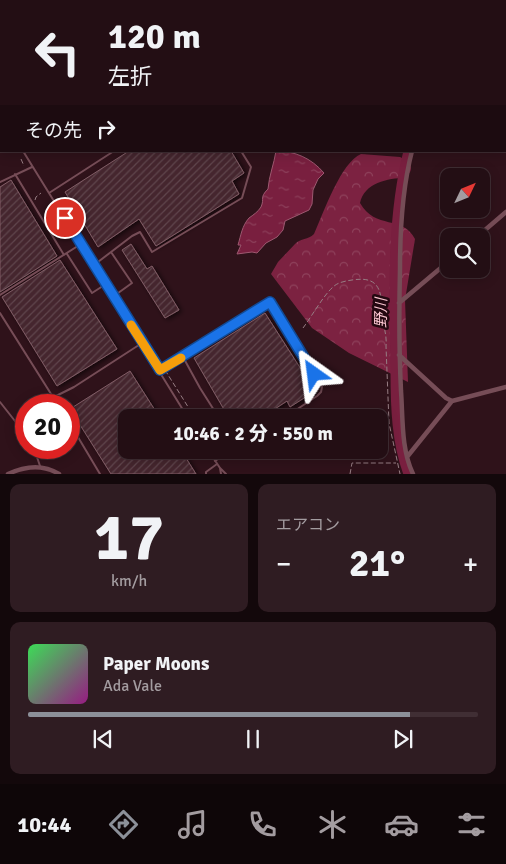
<!DOCTYPE html>
<html lang="ja">
<head>
<meta charset="utf-8">
<style>
	:root { --surface:#230e14; --page:#2f1c22; --text:#f1f3f6; --muted:#a39ca0; --line:#402e34; --accent:#8c9099 }
	body { margin:0; font-family:Signika,"Noto Sans JP",sans-serif; background:var(--page); color:var(--text); height:100vh; display:flex; flex-direction:column; font-size:19px; white-space:nowrap }
	* { box-sizing:border-box; margin:0 }
	p { font-size:16px; color:var(--muted) }
	.icon { flex:none; width:28px; height:28px; fill:none; stroke:currentColor; stroke-width:2; stroke-linecap:round; stroke-linejoin:round }
	.map { position:relative; height:474px; overflow:hidden }
	.side { display:flex; flex-direction:column; gap:10px; padding:10px; background:#13080b; flex:1 }
	.side>* { flex:none }
	.hud { position:absolute; left:0px; top:0px; width:506px; height:152px; box-shadow:0 2px 12px #0003,0 0 0 1px var(--line); background:#230e14; color:var(--text); overflow:hidden }
	.needle { width:32px; rotate:47deg }
	.buttons { position:absolute; left:440px; top:168px; display:grid; gap:10px }
	.buttons a { display:grid; place-items:center; width:50px; height:50px; border-radius:10px; background:var(--surface); box-shadow:0 2px 12px #0003,0 0 0 1px var(--line); font-size:25px }
	.speed { position:absolute; left:15px; top:394px; display:flex; gap:10px; font-size:25px; font-weight:700; text-align:center }
	.speed>* { display:grid; place-content:center; width:65px; height:65px; border-radius:50%; background:var(--surface); box-shadow:0 2px 12px #0003,0 0 0 1px var(--line); line-height:1 }
	.speed .limit { border:8px solid #d22; background:#fff; color:#111 }
	.pin { position:absolute; display:grid; place-items:center; width:42px; height:42px; color:#fff; margin:-21px; border:2px solid #fff; border-radius:50%; box-shadow:0 1px 5px #0007 }
	.me { position:absolute; width:55px; margin:-28px; rotate:329deg; stroke-linejoin:round; filter:drop-shadow(0 0 4px #0008) }
	.turn { display:flex; align-items:center; gap:18px; height:105px; padding:0 25px; font-size:22px }
	.turn .icon { width:65px; height:65px; stroke-width:2.5 }
	.turn b { display:block; font-size:35px; line-height:42px }
	.then { display:flex; align-items:center; height:48px; padding:0 25px; background:#0003; gap:10px; font-size:19px }
	.big { font-size:38px; font-weight:800; line-height:1.1 }
	.side .card { flex:1; display:flex; flex-direction:column; justify-content:center; gap:8px; min-width:0; padding:0 18px; border-radius:10px; background:var(--page) }
	.side .dial { align-items:center; gap:0 }
	.dial b { font-size:65px; line-height:1 }
	.song { display:flex; align-items:center; gap:15px }
	.cover { width:60px; height:60px; border-radius:8px; background:linear-gradient(135deg,hsl(130 70% 55%),hsl(310 70% 35%)) }
	.played { height:5px; border-radius:2px; background:linear-gradient(90deg,var(--accent) 85%,var(--line) 85%) }
	.keys { display:flex; justify-content:space-around; direction:ltr }
	.heat { display:flex; justify-content:space-between; align-items:center; font-size:28px; direction:ltr }
	.side .tiles { flex:1; display:grid; gap:10px; grid-template-columns:1fr 1fr }
	.card:last-child { grid-column:span 2 }
	.trip { position:absolute; left:118px; top:409px; width:270px; height:50px; border-radius:10px; background:var(--surface); box-shadow:0 2px 12px #0003,0 0 0 1px var(--line); font-weight:800; line-height:50px; text-align:center }
	.dock { display:flex; height:80px; justify-content:space-around; align-items:center; background:#0e0608; color:var(--muted) }
	.dock .icon { width:35px; height:35px }
	.dock .current { color:var(--accent) }
	.dock b { font-size:22px; color:var(--text) }
	.map>svg:first-child { display:block }
	.forest { fill:url(#forest-crowns) }
	.water { fill:url(#water-ripples); stroke:#9d5870 }
	.lines { fill:none; stroke-linecap:round; stroke-linejoin:round }
	.river { stroke:#791f3f; stroke-width:9 }
	.building { fill:url(#building-hatch); stroke:#815d66; filter:url(#shadow) }
	.path { stroke:#977e84; stroke-width:1; stroke-dasharray:5 2.5; stroke-linecap:butt }
	.service { stroke:#764d57; stroke-width:2 }
	.minor { stroke:#764d57; stroke-width:4.5 }
	.route-casing { stroke:#114b97; stroke-width:12 }
	.route { stroke:#1a73e8; stroke-width:9 }
	.slow { stroke:#f59e0b; stroke-width:9 }
	.labels { text-anchor:middle; stroke-width:5; stroke-linejoin:round; paint-order:stroke }
	.water-label { font-size:15px; font-style:italic; fill:#fbc6d1; stroke:#240911 }
</style>
</head>
<body>
<div class="map">
<svg width="506" height="474" viewBox="0 0 506 474">
	<defs>
		<pattern id="forest-crowns" width="20" height="18" patternUnits="userSpaceOnUse" patternTransform="scale(1.25)"><rect width="20" height="18" fill="#7c2241"/><path d="M2 6a3 3 0 1 1 6 0M12 15a3 3 0 1 1 6 0" fill="none" stroke="#8f425c"/></pattern>
		<pattern id="water-ripples" width="26" height="14" patternUnits="userSpaceOnUse" patternTransform="scale(1.25)"><rect width="26" height="14" fill="#791f3f"/><path d="M2 4q2-2 4 0t4 0M15 11q2-2 4 0t4 0" fill="none" stroke="#8c3f5a"/></pattern>
		<pattern id="building-hatch" width="6" height="6" patternUnits="userSpaceOnUse" patternTransform="scale(1.25)"><rect width="6" height="6" fill="#45262e"/><path d="M-1 1l2-2M0 6l6-6M5 7l2-2" fill="none" stroke="#60454c"/></pattern>
		<filter id="shadow"><feDropShadow dx="2.5" dy="1.5" stdDeviation="2.5" flood-color="#0009"/></filter>
	</defs>
	<rect width="100%" height="100%" fill="#2f121a"/>
	<path class="forest" d="M361,154l39,3 10,5c2,8 1,10 -5,16 -17,0 -41,5 -45,25 15,27 43,12 55,36l-10,61 3,82 -59,-29 -37,-25 -41,-54 7,-12 17,-18c6,-6 13,-4 19,-10 9,-20 27,-72 47,-80z"/>
	<path class="water" d="M276,151c19,0 35,7 48,22l-6,6 -5,11 -1,14 -3,6 -24,11 -2,9 -6,7 -11,6 -9,10 -5,-1 -15,2 4,-9h-3c3,-10 4,-19 11,-27 4,-3 9,-6 12,-11 4,-9 -2,-9 7,-18 1,-13 6,-25 8,-38z"/>
	<g class="lines">
		<path class="river" d="M505,6l1,-2
			M408,474c-12,-32 -13,-68 -13,-102 -1,-73 -5,-149 13,-221"/>
	</g>
	<path class="building" d="M129,151h102l13,22 -12,8 7,13 -83,52 -17,-27 -41,28 -33,-55z
		M11,180l46,76 -57,36v-105z
		M131,244l16,25 5,-3 27,44 -14,8 -43,-68z
		M60,260l57,89 -60,37 -55,-89z
		M265,313l50,78 -25,16 -3,-6 -26,17h-32l-35,-60z
		M130,371l30,47h-34v32h55l15,24h-85l-41,-65z"/>
	<g class="lines">
		<path class="path" d="M496,1l1,-1
			M21,159l3,7
			M35,200l1,-3 5,-4
			M100,265l16,26
			M119,297l43,68
			M303,328c9,-12 20,-32 30,-41 5,-5 13,-6 19,-7 31,-5 29,15 31,39 1,10 4,17 3,27l3,77 11,51
			M165,370l30,48
			M215,450l3,4
			M350,474l2,-11h44"/>
		<path class="service" d="M50,0l2,1
			M75,1l1,-1
			M23,151l165,267
			M15,174l49,81
			M0,182l32,-15
			M49,193l65,-42
			M111,252l21,31 -18,13
			M67,254l25,39 14,-9
			M94,265l38,-29 8,-4 12,20 90,-54 9,-31 -10,-16
			M0,295l81,-51
			M0,313l58,92
			M183,357l17,31 19,30
			M159,370l24,-13 88,-55 51,85 -1,5 -4,4 -33,22
			M54,397l20,-10 68,-44
			M0,402l26,33
			M69,422l31,52
			M34,448l6,18
			M208,450l12,18 6,6
			M215,461l17,-11
			M220,468l1,6
			M206,474v-2l11,-8"/>
		<path class="minor" d="M441,0l2,1
			M259,1l1,-1
			M505,12l1,-1
			M505,75l1,1
			M412,151c-10,38 -12,79 -12,118 -1,41 -1,81 1,122 2,27 0,58 12,83
			M478,236l28,-24
			M399,303l50,-42
			M399,355l47,43 6,3
			M407,457l45,-56 54,-14
			M8,474c17,-8 35,-10 51,0"/>
	</g>
	<g class="lines">
		<defs>
			<path id="route" d="M65,218l95,152 110,-68 44,72"/>
		</defs>
		<use href="#route" class="route-casing"/>
		<use href="#route" class="route"/>
		<path class="slow" d="M131,325l29,45 21,-12"/>
	</g>
	<g class="labels">
		<g class="water-label">
			<text transform="translate(381 313) rotate(-89)" y="5">野川</text>
		</g>
	</g>
</svg>
<div class="buttons">
<a><svg class="needle" viewBox="-14 -14 28 28"><path d="M0-13l5 13h-10z" fill="#e53935"/><path d="M0 13l5-13h-10z" fill="#a39ca0"/></svg></a>
<a><svg class="icon" aria-label="search" viewBox="0 0 24 24"><circle cx="10" cy="10" r="6"/><path d="M15 15l6 6"/></svg></a>
</div>
<div class="speed"><div class="limit">20</div></div>
<div class="pin" style="left:65px;top:218px;background:#d93025"><svg class="icon" aria-label="arrive" viewBox="0 0 24 24"><path d="M6 21V4h12l-3 4 3 4H6"/></svg></div>
<svg class="me" style="left:314px;top:374px" viewBox="-20 -20 40 40"><path d="M0-17L14 15 0 8-14 15z" fill="#1a73e8" stroke="#fff" stroke-width="4"/></svg>
<div class="trip">10:46 · 2 分 · 550 m</div>
<div class="hud">
<div class="turn"><svg class="icon" aria-label="left" viewBox="0 0 24 24"><path d="M17 20v-9H6M10 6l-5 5 5 5"/></svg><div><b>120 m</b>左折</div></div>
<div class="then">その先<svg class="icon" aria-label="right" viewBox="0 0 24 24"><path d="M7 20v-9h11M14 6l5 5-5 5"/></svg></div>
</div>
</div>
<section class="side">
<div class="tiles">
<div class="card dial"><b>17</b><p>km/h</p></div>
<div class="card"><p>エアコン</p>
<div class="heat"><a>−</a><b class="big">21°</b><a>+</a></div>
</div>
<div class="card">
<div class="song"><i class="cover"></i><div><b>Paper Moons</b><p>Ada Vale</p></div></div>
<div class="played"></div>
<div class="keys"><svg class="icon" aria-label="previous" viewBox="0 0 24 24"><path d="M18 5L8 12l10 7zM5 5v14"/></svg><svg class="icon" aria-label="pause" viewBox="0 0 24 24"><path d="M8 5v14M16 5v14"/></svg><svg class="icon" aria-label="next" viewBox="0 0 24 24"><path d="M6 5l10 7-10 7zM19 5v14"/></svg></div>
</div>
</div>
</section>
<nav class="dock">
<b>10:44</b>
<svg class="icon current" aria-label="directions" viewBox="0 0 24 24"><path d="M12 3l9 9-9 9-9-9zM9 14v-3h6M13 9l2 2-2 2"/></svg>
<svg class="icon" aria-label="music" viewBox="0 0 24 24"><path d="M9 18V5l10-2v13"/><circle cx="6" cy="18" r="3"/><circle cx="16" cy="16" r="3"/></svg>
<svg class="icon" aria-label="phone" viewBox="0 0 24 24"><path d="M5 4h4l2 5-3 2q2 4 5 5l2-3 5 2v4C11 20 4 13 5 4z"/></svg>
<svg class="icon" aria-label="climate" viewBox="0 0 24 24"><path d="M12 3v18M4 7l16 10M4 17L20 7"/></svg>
<svg class="icon" aria-label="car" viewBox="0 0 24 24"><path d="M5 17H2v-5l4-1 3-4h7l3 4 3 1v5h-3M9 17h6M6 11h13"/><circle cx="7" cy="17" r="2"/><circle cx="17" cy="17" r="2"/></svg>
<svg class="icon" aria-label="filters" viewBox="0 0 24 24"><path d="M4 7h16M4 17h16"/><circle cx="9" cy="7" r="2"/><circle cx="15" cy="17" r="2"/></svg>
</nav>
</body>
</html>
